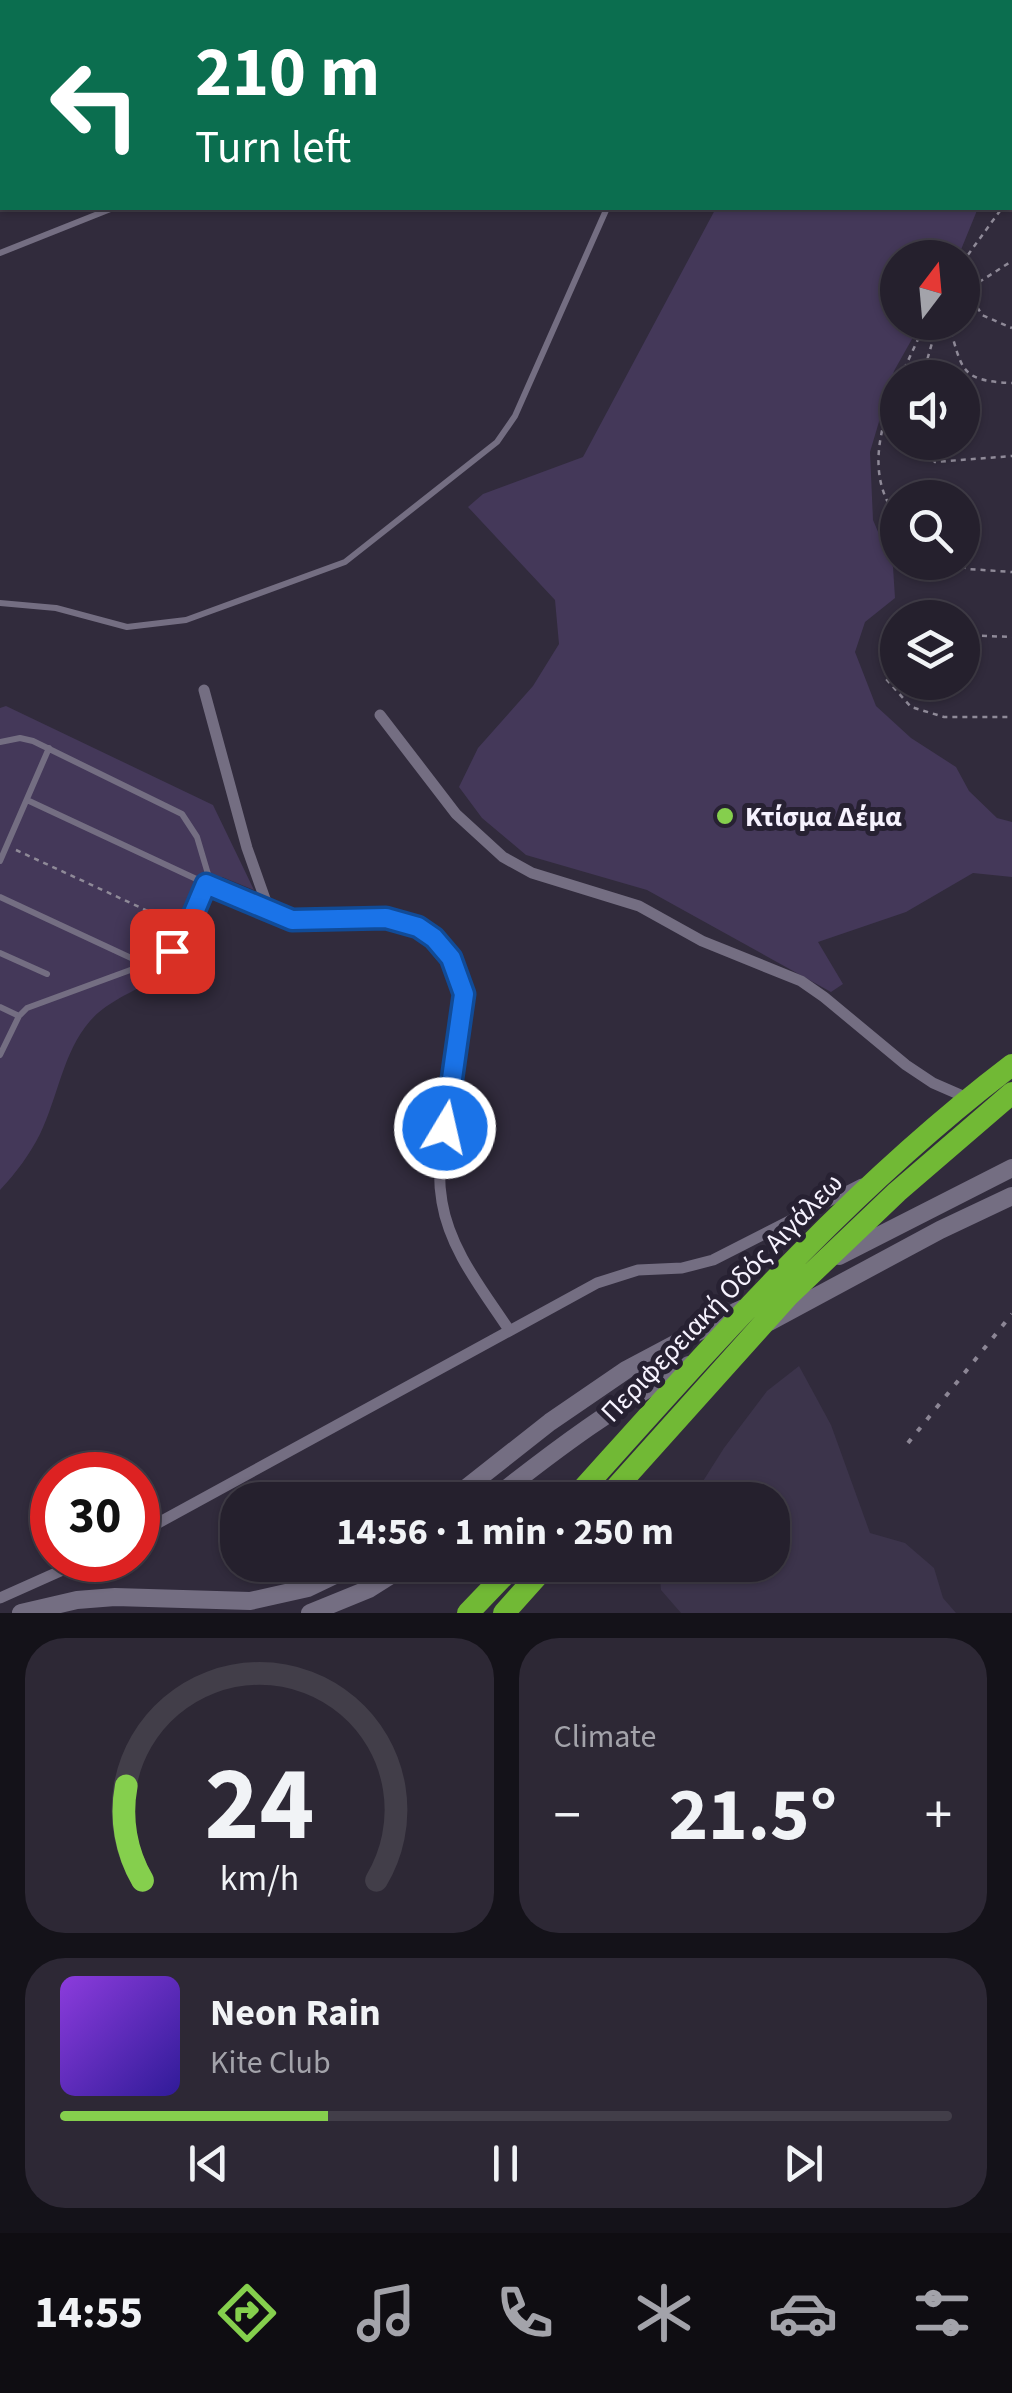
<!DOCTYPE html>
<html lang="en">
<head>
<meta charset="utf-8">
<style>
	:root { --surface:#25202d; --page:#2d2835; --text:#f1f3f6; --muted:#a3a3aa; --line:#423e49; --accent:#85cf4d }
	body { margin:0; font-family:"Source Sans 3",sans-serif; background:var(--page); color:var(--text); height:100vh; display:flex; flex-direction:column; font-size:38px; white-space:nowrap }
	* { box-sizing:border-box; margin:0 }
	p { font-size:32px; color:var(--muted) }
	.icon { flex:none; width:55px; height:55px; fill:none; stroke:currentColor; stroke-width:2; stroke-linecap:round; stroke-linejoin:round }
	.map { position:relative; height:1613px; overflow:hidden }
	.details { display:flex; flex-direction:column; gap:25px; padding:25px; background:#141219; flex:1 }
	.details>* { flex:none }
	.hud { position:absolute; left:0px; top:0px; width:1012px; height:210px; box-shadow:0 2px 8px #0004,0 0 0 2px var(--line); background:#0b6e4f; color:#fff; overflow:hidden }
	.needle { width:65px; rotate:16deg }
	.buttons { position:absolute; left:880px; top:240px; display:grid; gap:20px }
	.buttons a { display:grid; place-items:center; width:100px; height:100px; border-radius:50%; background:var(--surface); box-shadow:0 2px 8px #0004,0 0 0 2px var(--line); font-size:50px }
	.speed { position:absolute; left:30px; top:1452px; display:flex; gap:20px; font-size:50px; font-weight:700; text-align:center }
	.speed>* { display:grid; place-content:center; width:130px; height:130px; border-radius:50%; background:var(--surface); box-shadow:0 2px 8px #0004,0 0 0 2px var(--line); line-height:1 }
	.speed .limit { border:15px solid #d22; background:#fff; color:#111 }
	.pin { position:absolute; display:grid; place-items:center; width:85px; height:85px; color:#fff; margin:-42px; border-radius:20px; box-shadow:0 5px 15px #0006 }
	.me { position:absolute; width:110px; margin:-55px; rotate:9deg; stroke-linejoin:round; filter:drop-shadow(0 0 8px #0008) }
	.turn { display:flex; align-items:center; gap:35px; height:210px; padding:0 30px; font-size:45px }
	.turn .icon { width:130px; height:130px; stroke-width:2.5 }
	.turn b { display:block; font-size:70px; line-height:85px }
	.big { font-size:75px; font-weight:700; line-height:1.1 }
	.details .card { flex:1; display:flex; flex-direction:column; justify-content:center; gap:15px; min-width:0; padding:0 35px; border-radius:40px; background:var(--page) }
	.details .dial { align-items:center; gap:0 }
	.dial svg { height:260px; overflow:visible; fill:none; stroke:var(--line); stroke-width:7; stroke-linecap:round; text-anchor:middle }
	.dial text { fill:var(--text); stroke:none }
	.song { display:flex; align-items:center; gap:30px }
	.cover { width:120px; height:120px; border-radius:15px; background:linear-gradient(135deg,hsl(270 70% 55%),hsl(250 70% 35%)) }
	.played { height:10px; border-radius:5px; background:linear-gradient(90deg,var(--accent) 30%,var(--line) 30%) }
	.keys { display:flex; justify-content:space-around; direction:ltr }
	.heat { display:flex; justify-content:space-between; align-items:center; font-size:55px; direction:ltr }
	.details .tiles { flex:1; display:grid; gap:25px; grid-template-columns:1fr 1fr }
	.card:last-child { grid-column:span 2 }
	.trip { position:absolute; left:220px; top:1482px; width:570px; height:100px; border-radius:40px; background:var(--surface); box-shadow:0 2px 8px #0004,0 0 0 2px var(--line); font-weight:700; line-height:100px; text-align:center }
	.menu { display:flex; height:160px; justify-content:space-around; align-items:center; background:#0f0d12; color:var(--muted) }
	.menu .icon { width:70px; height:70px }
	.menu .active { color:var(--accent) }
	.menu b { font-size:45px; color:var(--text) }
	.map>svg:first-child { display:block }
	.built { fill:#3c344b }
	.green { fill:#443859 }
	.lines { fill:none; stroke-linecap:round; stroke-linejoin:round }
	.path { stroke:#8f8a98; stroke-width:2.5; stroke-dasharray:5 5; stroke-linecap:butt }
	.lane { stroke:#746e82; stroke-width:6 }
	.street { stroke:#746e82; stroke-width:11 }
	.secondary { stroke:#746e82; stroke-width:18 }
	.highway { stroke:#71b935; stroke-width:22 }
	.rail { stroke:#8c8695; stroke-width:4; stroke-dasharray:5 10; stroke-linecap:butt }
	.route-casing { stroke:#114b97; stroke-width:25 }
	.route { stroke:#1a73e8; stroke-width:18 }
	.poi-dot { fill:#85cf4d; stroke:#272132; stroke-width:4 }
	.labels { text-anchor:middle; stroke-width:10; stroke-linejoin:round; paint-order:stroke }
	.poi-label { font-size:28px; font-weight:bold; fill:#f6f2fe; stroke:#272132; text-anchor:start }
	.street-label { font-size:28px; fill:#f6f2fe; stroke:#272132 }
</style>
</head>
<body>
<div class="map">
<svg width="1012" height="1613" viewBox="0 0 1012 1613">
	<rect width="100%" height="100%" fill="#312b3c"/>
	<path class="built" d="M799,1366l32,59 39,108 35,10 29,25 9,30 13,15h-275l-20,-23 -2,-25h113v-65h-81l33,-52 43,-57z"/>
	<path class="green" d="M716,208h262l-20,49 -60,1v64l23,1 -27,48 -24,81 3,68 20,47 2,31 -30,24 -10,30 21,54 35,32 45,29 13,24 28,27 15,4v55l-39,-4 -67,39 -88,30 25,42 -12,8 -184,-102 -121,-35 -44,-37 -23,-31 19,-39 55,-62 26,-42 -4,-44 -87,-93 15,-13 100,-37z
		M6,706l207,99 41,85 -32,-13c-15,31 -27,71 -54,93 -24,19 -57,27 -78,51 -27,31 -32,76 -50,113 -10,20 -24,39 -40,56v-482z"/>
	<g class="lines">
		<path class="path" d="M1010,199l2,-3
			M962,263l40,-55
			M967,290l15,25 30,13
			M962,293l50,-32
			M948,322c15,47 10,59 64,61
			M900,378l20,-43 10,-13
			M922,378l16,-56
			M898,383c-18,43 -33,94 0,135
			M923,442l3,11 9,9 77,-6
			M952,562l16,7 44,3
			M898,630h-9l-7,17 4,32 25,28 33,10h68
			M962,635l50,2
			M16,850l160,74"/>
		<path class="lane" d="M291,2l2,-2
			M690,2l1,-2
			M0,253l113,-45
			M0,603l56,5 71,19 59,-7 159,-58 152,-120 18,-26 92,-208
			M0,742l20,-4 13,3 149,73 15,23 11,37c-6,30 -21,65 -45,84l-136,50 -8,8 -19,39
			M27,800l242,113
			M0,861l49,-113
			M0,897l144,67
			M0,953l47,21
			M0,1007l19,9"/>
		<path class="street" d="M204,690l43,158 23,65c15,5 29,10 45,9 35,0 72,-12 105,6 23,13 43,41 44,68 1,69 -34,137 -22,206 8,48 40,87 67,128
			M380,715l76,99 47,43 29,16 107,33 63,35 99,40 23,16 82,68 27,18 39,17
			M138,1534l459,-251 41,-13 44,-2 31,-8 149,-76
			M0,1598l85,-38"/>
		<path class="secondary" d="M839,1256l173,-88
			M769,1322l171,-92 72,-34
			M451,1500l99,-78 76,-52 115,-61
			M492,1500c63,-50 126,-97 197,-135
			M21,1613l56,-13 38,-3 135,4 58,-13 48,-23
			M310,1613l59,-24 38,-24"/>
		<path class="highway" d="M573,1500c138,-153 273,-309 439,-435
			M605,1500l184,-205 108,-103 115,-99
			M468,1613l46,-48
			M504,1613l43,-48"/>
		<path class="rail" d="M908,1443l104,-129"/>
	</g>
	<g class="lines">
		<defs>
			<path id="route" d="M172,951l15,-22 19,-45 86,36 94,-2 32,9 16,11 17,20 13,36 -19,134"/>
		</defs>
		<use href="#route" class="route-casing"/>
		<use href="#route" class="route"/>
	</g>
	<circle class="poi-dot" cx="725" cy="816" r="10"/>
	<g class="labels">
		<g class="poi-label">
			<text x="745" y="826">Κτίσμα Δέμα</text>
		</g>
		<g class="street-label">
			<text transform="translate(721 1297) rotate(-46)" y="10">Περιφερειακή Οδός Αιγάλεω</text>
		</g>
	</g>
</svg>
<div class="buttons">
<a><svg class="needle" viewBox="-14 -14 28 28"><path d="M0-13l5 13h-10z" fill="#e53935"/><path d="M0 13l5-13h-10z" fill="#a3a3aa"/></svg></a>
<a><svg class="icon" aria-label="sound" viewBox="0 0 24 24"><path d="M4 9h4l5-4v14l-5-4H4zM17 9q2 3 0 6"/></svg></a>
<a><svg class="icon" aria-label="search" viewBox="0 0 24 24"><circle cx="10" cy="10" r="6"/><path d="M15 15l6 6"/></svg></a>
<a><svg class="icon" aria-label="layers" viewBox="0 0 24 24"><path d="M12 4l9 5-9 5-9-5zM3 14l9 5 9-5"/></svg></a>
</div>
<div class="speed"><div class="limit">30</div></div>
<div class="pin" style="left:172px;top:951px;background:#d93025"><svg class="icon" aria-label="arrive" viewBox="0 0 24 24"><path d="M6 21V4h12l-3 4 3 4H6"/></svg></div>
<svg class="me" style="left:445px;top:1128px" viewBox="-20 -20 40 40"><circle r="17" fill="#1a73e8" stroke="#fff" stroke-width="3"/><path d="M0-11L8 9 0 5-8 9z" fill="#fff"/></svg>
<div class="trip">14:56 · 1 min · 250 m</div>
<div class="hud">
<div class="turn"><svg class="icon" aria-label="left" viewBox="0 0 24 24"><path d="M17 20v-9H6M10 6l-5 5 5 5"/></svg><div><b>210 m</b>Turn left</div></div>
</div>
</div>
<section class="details">
<div class="tiles">
<div class="card dial"><svg viewBox="0 0 100 80">
<path d="M14 69A42 42 0 1 1 86 69"/>
<path d="M14 69A42 42 0 0 1 9 40" stroke="#85cf4d"/>
<text x="50" y="56" font-size="32" font-weight="700">24</text>
<text x="50" y="72" font-size="11">km/h</text>
</svg></div>
<div class="card"><p>Climate</p>
<div class="heat"><a>−</a><b class="big">21.5°</b><a>+</a></div>
</div>
<div class="card">
<div class="song"><i class="cover"></i><div><b>Neon Rain</b><p>Kite Club</p></div></div>
<div class="played"></div>
<div class="keys"><svg class="icon" aria-label="previous" viewBox="0 0 24 24"><path d="M18 5L8 12l10 7zM5 5v14"/></svg><svg class="icon" aria-label="pause" viewBox="0 0 24 24"><path d="M8 5v14M16 5v14"/></svg><svg class="icon" aria-label="next" viewBox="0 0 24 24"><path d="M6 5l10 7-10 7zM19 5v14"/></svg></div>
</div>
</div>
</section>
<nav class="menu">
<b>14:55</b>
<svg class="icon active" aria-label="directions" viewBox="0 0 24 24"><path d="M12 3l9 9-9 9-9-9zM9 14v-3h6M13 9l2 2-2 2"/></svg>
<svg class="icon" aria-label="music" viewBox="0 0 24 24"><path d="M9 18V5l10-2v13"/><circle cx="6" cy="18" r="3"/><circle cx="16" cy="16" r="3"/></svg>
<svg class="icon" aria-label="phone" viewBox="0 0 24 24"><path d="M5 4h4l2 5-3 2q2 4 5 5l2-3 5 2v4C11 20 4 13 5 4z"/></svg>
<svg class="icon" aria-label="climate" viewBox="0 0 24 24"><path d="M12 3v18M4 7l16 10M4 17L20 7"/></svg>
<svg class="icon" aria-label="car" viewBox="0 0 24 24"><path d="M5 17H2v-5l4-1 3-4h7l3 4 3 1v5h-3M9 17h6M6 11h13"/><circle cx="7" cy="17" r="2"/><circle cx="17" cy="17" r="2"/></svg>
<svg class="icon" aria-label="filters" viewBox="0 0 24 24"><path d="M4 7h16M4 17h16"/><circle cx="9" cy="7" r="2"/><circle cx="15" cy="17" r="2"/></svg>
</nav>
</body>
</html>
